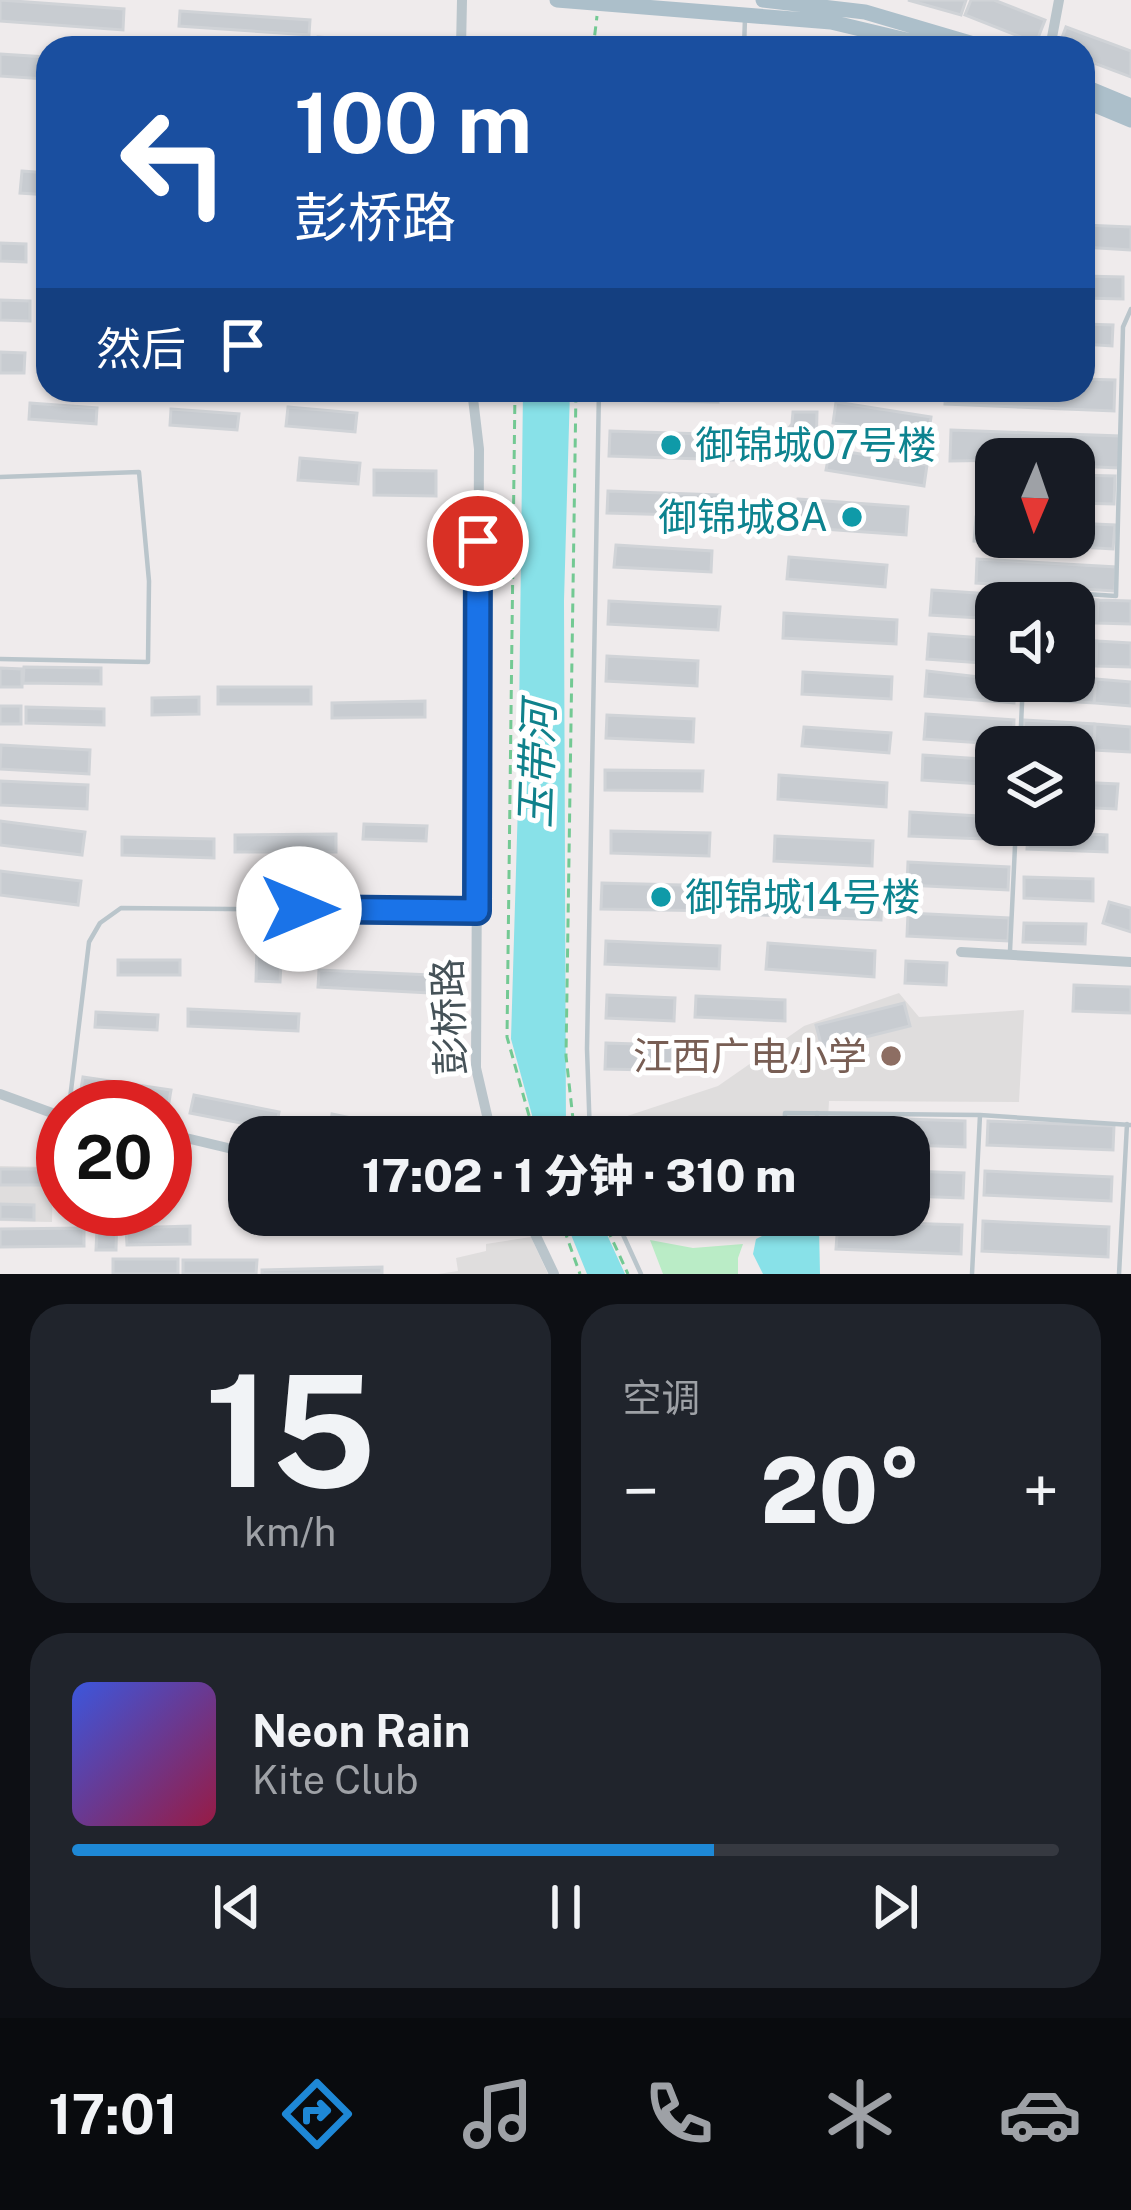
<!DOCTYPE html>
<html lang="zh">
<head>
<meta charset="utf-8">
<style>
	:root { --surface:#171b24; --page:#20242c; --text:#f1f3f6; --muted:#9ea1a6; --line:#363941; --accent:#1e88d6 }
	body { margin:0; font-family:"Public Sans","Noto Sans SC",sans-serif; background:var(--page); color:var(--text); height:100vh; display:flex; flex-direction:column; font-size:45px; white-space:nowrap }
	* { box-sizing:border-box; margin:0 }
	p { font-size:39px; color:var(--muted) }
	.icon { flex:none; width:66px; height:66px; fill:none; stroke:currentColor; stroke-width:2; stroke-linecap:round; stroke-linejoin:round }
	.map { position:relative; height:1274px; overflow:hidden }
	.details { display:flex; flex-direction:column; gap:30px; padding:30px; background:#0d0f14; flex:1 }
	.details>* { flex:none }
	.guide { position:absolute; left:36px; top:36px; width:1059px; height:366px; border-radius:36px; box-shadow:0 3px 9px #0004; background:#1a4fa0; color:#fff; overflow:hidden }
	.needle { width:78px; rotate:182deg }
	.buttons { position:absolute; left:975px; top:438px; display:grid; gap:24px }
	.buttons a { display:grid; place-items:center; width:120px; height:120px; border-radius:24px; background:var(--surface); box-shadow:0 3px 9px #0004; font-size:60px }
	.speed { position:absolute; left:36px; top:1080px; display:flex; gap:24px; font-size:60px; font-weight:700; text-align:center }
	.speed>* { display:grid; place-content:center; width:156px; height:156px; border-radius:50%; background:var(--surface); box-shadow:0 3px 9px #0004; line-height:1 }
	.speed .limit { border:18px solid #d22; background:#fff; color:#111 }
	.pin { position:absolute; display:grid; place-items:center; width:102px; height:102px; color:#fff; margin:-51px; border:6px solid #fff; border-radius:50%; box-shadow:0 3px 12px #0007 }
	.me { position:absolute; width:132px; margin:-66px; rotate:90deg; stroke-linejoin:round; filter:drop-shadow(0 0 9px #0008) }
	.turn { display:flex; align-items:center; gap:42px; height:252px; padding:0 60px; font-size:54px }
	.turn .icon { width:156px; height:156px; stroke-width:2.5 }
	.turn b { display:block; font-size:84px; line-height:102px }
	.then { display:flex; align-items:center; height:114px; padding:0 60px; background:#0003; gap:24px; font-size:45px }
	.big { font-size:90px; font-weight:800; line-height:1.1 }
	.details .widget { flex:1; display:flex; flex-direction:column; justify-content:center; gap:18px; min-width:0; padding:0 42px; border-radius:36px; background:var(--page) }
	.details .dial { align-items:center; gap:0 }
	.dial b { font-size:156px; line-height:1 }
	.song { display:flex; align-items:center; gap:36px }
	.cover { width:144px; height:144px; border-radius:18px; background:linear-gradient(135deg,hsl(230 70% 55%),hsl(340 70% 35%)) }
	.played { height:12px; border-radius:6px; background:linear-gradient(90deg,var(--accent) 65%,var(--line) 65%) }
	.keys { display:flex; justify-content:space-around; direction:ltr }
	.heat { display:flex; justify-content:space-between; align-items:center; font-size:66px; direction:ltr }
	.details .tiles { flex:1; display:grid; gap:30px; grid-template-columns:1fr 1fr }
	.widget:last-child { grid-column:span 2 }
	.trip { position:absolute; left:228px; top:1116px; width:702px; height:120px; border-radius:36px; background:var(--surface); box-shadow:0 3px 9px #0004; font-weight:800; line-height:120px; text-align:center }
	.tab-bar { display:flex; height:192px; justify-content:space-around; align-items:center; background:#090b0e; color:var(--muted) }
	.tab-bar .icon { width:84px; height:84px }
	.tab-bar .selected { color:var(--accent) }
	.tab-bar b { font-size:54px; color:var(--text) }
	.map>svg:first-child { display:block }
	.education { fill:#dfdddd }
	.green { fill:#baecc6 }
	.water { fill:#88e1e8 }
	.building { fill:#c8ccd1; stroke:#d0d3d7; stroke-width:3 }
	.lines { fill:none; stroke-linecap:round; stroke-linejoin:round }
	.path { stroke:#73c993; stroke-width:3; stroke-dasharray:9 6; stroke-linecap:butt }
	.lane { stroke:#bac5cb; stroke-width:4.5 }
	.street { stroke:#bac5cb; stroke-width:10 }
	.primary { stroke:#acbfca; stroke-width:15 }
	.route-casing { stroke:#114b97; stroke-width:30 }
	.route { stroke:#1a73e8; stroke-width:21 }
	.culture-dot { fill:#0f9aa8; stroke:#fff; stroke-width:4.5 }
	.education-dot { fill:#8d6e63; stroke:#fff; stroke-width:4.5 }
	.labels { text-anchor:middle; stroke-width:10; stroke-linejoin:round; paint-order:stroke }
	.culture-label { font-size:39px; fill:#0d838f; stroke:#fff; text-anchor:start }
	.street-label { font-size:39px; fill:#455258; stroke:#fff }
	.education-label { font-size:39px; fill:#785e54; stroke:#fff; text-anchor:end }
	.water-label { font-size:42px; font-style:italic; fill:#10818b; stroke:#fff }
</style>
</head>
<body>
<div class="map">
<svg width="1131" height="1274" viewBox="0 0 1131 1274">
	<rect width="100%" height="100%" fill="#efebec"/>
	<path class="education" d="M899,993l20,24 105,-7 -5,92 -190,-1 -2,36h-220l5,-16 106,-35 86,-60z
		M0,1166l53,1 -1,55 -52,-1z
		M531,1237l17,37h-110l20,-3 -2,-13 30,-7v-7z"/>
	<path class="green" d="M650,1240l43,8 50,-4 -5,14v16h-75z"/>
	<path class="water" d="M523,390h47l-6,211 2,536h-28l-27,-98 7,-236z
		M563,1215h35l27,59h-38z
		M789,1222l30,5 1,47h-57l-10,-20 3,-15z"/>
	<path class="building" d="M0,0l124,9 -1,21 -123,-9z
		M908,0h58l-5,15z
		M971,0h23l51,20 -9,23 -71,-28z
		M180,11l130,9 -1,15 -130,-9z
		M1066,27l65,24v26l-48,-18v-11h-25z
		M318,37l63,5v6h-64z
		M0,54l46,3 -1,22 -45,-3z
		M22,171l26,2v22l-28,-2z
		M1083,225l48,2v23l-48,-3z
		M0,243l26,1v18l-26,-1z
		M1083,276l40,1v22l-40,-1z
		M0,300l30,1v20l-30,-1z
		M1083,324l30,1 -1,21 -29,-2z
		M0,352l25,1 -1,20h-24z
		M1083,379l32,1 -1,31 -169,-7 1,-14h137z
		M378,390h58l1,7 -59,2z
		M611,390h107v12l-107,-2z
		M836,402l95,15 -3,21 -95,-15z
		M30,403l67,5 -1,16 -67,-5z
		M288,407l69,6 -2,19 -69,-6z
		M171,409l68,5 -2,16 -67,-5z
		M793,412h24l-1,40 -29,-1 -1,8 -27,-1 1,-21 24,-3 8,-10z
		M951,430l169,6 -1,32 -45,-2v-7l-124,2z
		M610,431l124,4 -1,25 -124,-4z
		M830,449l97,16 -3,21 -98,-16z
		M300,458l60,5 -2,21 -60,-4z
		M374,470l62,1v25l-62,-1z
		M1074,475l41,1 -1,28 -40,-1z
		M608,491l110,4 -1,21 -110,-3z
		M798,499l110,8 -2,28 -110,-8z
		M976,517l20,1v19h78v-14l41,2 -2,24 -139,-8z
		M616,545l96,6 -1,21 -97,-5z
		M789,557l98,8 -2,22 -98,-8z
		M977,559l139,8 -1,24 -139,-8z
		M932,590l88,6v7h-24v16l-66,-4z
		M1032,596l66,4 -1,23 -23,-2v-18h-43z
		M1098,600l33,1v23l-34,-1z
		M609,601l111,6 -2,23 -110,-6z
		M784,613l113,7 -1,24 -113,-6z
		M929,634l67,5v25l-69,-5z
		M1074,640l23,1 -1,25 -22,-1z
		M1097,641l34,2v24l-35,-1z
		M607,656l91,5 -1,25 -91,-5z
		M24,667l77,1v16l-78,-1z
		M0,668l22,1v18h-22z
		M927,671l88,10 -1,22 -89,-7z
		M803,672l89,5 -1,22 -89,-5z
		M1074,678l22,1 -2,24 -72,-4 1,-18z
		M1096,679l35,3v24l-37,-3z
		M218,687h93v17h-93z
		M199,697v17l-47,1v-17z
		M425,701v16l-93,1v-15z
		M0,706h21v18h-21z
		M26,707l78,2v16l-78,-2z
		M926,714l88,6 -1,25 -89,-6z
		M607,715l87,4 -1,23 -87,-4z
		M1024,720l71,4 -1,26 -72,-4z
		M1095,724l36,3v25l-37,-2z
		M804,727l87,6 -2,20 -87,-7z
		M1,745l89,5 -1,24 -89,-5z
		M923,755l73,5v25l-74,-5z
		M605,770l98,1 -1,20 -97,-1z
		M779,775l108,8 -1,24 -108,-8z
		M0,781l88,4 -1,24 -87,-4z
		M1074,782l44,2 -2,25 -42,-2z
		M910,812l86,5v8h15l-1,15 -101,-4z
		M0,821l85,11 -3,23 -82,-10z
		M364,824l63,2 -1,15 -63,-2z
		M611,831l99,2 -1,23 -98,-3z
		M1028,831l79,4v17l-80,-3z
		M336,834v18h-101v-17z
		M775,836l98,5 -1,25 -98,-5z
		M122,837l92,2v19l-92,-3z
		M908,862l101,5 -1,23 -101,-5z
		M0,871l81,10 -3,24 -78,-10z
		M1024,877l69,2v22l-69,-3z
		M602,883l119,3 -1,25 -119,-2z
		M762,892l120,5 -1,23 -119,-5z
		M1109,902l22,6v24l-28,-9z
		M908,913l101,5 -1,23 -101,-5z
		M1024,923l62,1 -1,20 -62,-2z
		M606,941l114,5 -1,23 -114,-5z
		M768,943l107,8 -1,26 -108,-8z
		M257,944l25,2 -2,36 -24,-1z
		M118,960h62v15h-62z
		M906,961l41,2 -1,22 -41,-2z
		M319,970l111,5 -1,18 -111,-6z
		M1074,985l57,2v26l-58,-2z
		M607,995l68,3 -1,23 -68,-3z
		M696,996l89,4v21l-90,-4z
		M904,1003l6,23 -88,22 -6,-23z
		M188,1009l111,5 -1,17 -110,-5z
		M96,1012l62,3 -1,15 -62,-3z
		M606,1043l92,3 -1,25 -92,-2z
		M83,1077l88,13 -3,18 -88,-13z
		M194,1095l85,17 -3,18 -86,-17z
		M332,1114l86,18 -1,5h-63l-25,-5z
		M842,1117l123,4v26l-56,-2v-8h-68z
		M988,1121l126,5 -1,24 -126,-5z
		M0,1169h48v16h-48z
		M909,1171l55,2 -1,25 -54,-2z
		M985,1171l127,6 -1,24 -127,-6z
		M0,1204l34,1v15l-34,-1z
		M98,1209h19l-1,41h-20z
		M838,1221l124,4 -1,29 -125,-5z
		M983,1221l126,6 -1,30 -126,-6z
		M190,1226v18l-63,1 -1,-17z
		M84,1228v18l-84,1v-18z
		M113,1259h65v15h-65z
		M183,1260h74l-1,14h-73z
		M382,1267v7h-120v-4z"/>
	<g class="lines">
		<path class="path" d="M588,48l6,-7 3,-25
			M515,390l-8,647 28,100
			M575,1137l-9,-81 10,-666
			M559,1215l21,59
			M601,1215l27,59"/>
		<path class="lane" d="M744,48l1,-30
			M0,477l139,-5 10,109 -1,81 -148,-3
			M1026,603l1,-13 89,6 7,-269 8,-18
			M1020,747l3,-66
			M1010,951l6,-126
			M69,1107l20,-165 11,-19 21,-15 356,3
			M590,1137l-3,-88 12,-659
			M784,1137l1,-24 195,2
			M817,1137v-24
			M614,1215l27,59
			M972,1274l8,-159 151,10
			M1119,1274l8,-150"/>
		<path class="street" d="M461,48l1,-48
			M1050,48l9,-48
			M472,390l7,59 -3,619 16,69
			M961,952l170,10
			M0,1094l63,23
			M165,1133l84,20
			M589,1137h1
			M526,1215l28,59"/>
		<path class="primary" d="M557,0l274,22 109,26
			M763,0l102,12 122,36
			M1083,86l48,20
			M1083,100l48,20"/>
	</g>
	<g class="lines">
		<defs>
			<path id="route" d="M299,909l178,2 1,-370"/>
		</defs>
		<use href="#route" class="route-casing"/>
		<use href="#route" class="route"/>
	</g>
	<g class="culture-dot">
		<circle cx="671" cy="445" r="12"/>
		<circle cx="852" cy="517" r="12"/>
		<circle cx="661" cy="897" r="12"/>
	</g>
	<circle class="education-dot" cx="891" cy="1056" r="12"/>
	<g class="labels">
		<g class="culture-label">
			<text x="695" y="459">御锦城07号楼</text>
			<text x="828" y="531" text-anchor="end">御锦城8A</text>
			<text x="685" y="911">御锦城14号楼</text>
		</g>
		<g class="street-label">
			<text transform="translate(449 1017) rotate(-92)" y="14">彭桥路</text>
		</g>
		<g class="education-label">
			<text x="867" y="1070">江西广电小学</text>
		</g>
		<g class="water-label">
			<text transform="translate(537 765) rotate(-88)" y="15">玉带河</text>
		</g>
	</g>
</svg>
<div class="buttons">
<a><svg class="needle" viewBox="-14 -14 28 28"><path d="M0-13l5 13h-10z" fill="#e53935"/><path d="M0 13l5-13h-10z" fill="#9ea1a6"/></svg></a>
<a><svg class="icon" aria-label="sound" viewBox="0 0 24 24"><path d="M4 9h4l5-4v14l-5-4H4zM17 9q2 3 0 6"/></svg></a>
<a><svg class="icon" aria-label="layers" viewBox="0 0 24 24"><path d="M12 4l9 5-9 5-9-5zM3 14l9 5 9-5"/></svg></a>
</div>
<div class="speed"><div class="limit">20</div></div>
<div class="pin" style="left:478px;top:541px;background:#d93025"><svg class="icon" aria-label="arrive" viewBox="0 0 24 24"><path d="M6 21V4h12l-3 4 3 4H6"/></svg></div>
<svg class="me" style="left:299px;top:909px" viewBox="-20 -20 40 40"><circle r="19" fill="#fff"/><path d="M0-13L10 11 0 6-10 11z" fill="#1a73e8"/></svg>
<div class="trip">17:02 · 1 分钟 · 310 m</div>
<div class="guide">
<div class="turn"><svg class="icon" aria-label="left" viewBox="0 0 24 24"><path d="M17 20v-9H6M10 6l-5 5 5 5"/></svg><div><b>100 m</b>彭桥路</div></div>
<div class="then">然后<svg class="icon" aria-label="arrive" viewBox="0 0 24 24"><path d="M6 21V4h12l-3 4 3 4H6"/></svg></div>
</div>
</div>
<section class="details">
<div class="tiles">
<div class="widget dial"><b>15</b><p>km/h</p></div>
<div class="widget"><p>空调</p>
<div class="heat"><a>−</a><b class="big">20°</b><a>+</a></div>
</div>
<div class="widget">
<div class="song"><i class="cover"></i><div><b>Neon Rain</b><p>Kite Club</p></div></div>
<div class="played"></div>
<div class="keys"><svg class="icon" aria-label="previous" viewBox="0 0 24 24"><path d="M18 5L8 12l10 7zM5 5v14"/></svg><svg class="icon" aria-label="pause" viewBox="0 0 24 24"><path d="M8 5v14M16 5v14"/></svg><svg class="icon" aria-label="next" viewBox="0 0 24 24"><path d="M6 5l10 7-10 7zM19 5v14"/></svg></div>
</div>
</div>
</section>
<nav class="tab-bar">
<b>17:01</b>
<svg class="icon selected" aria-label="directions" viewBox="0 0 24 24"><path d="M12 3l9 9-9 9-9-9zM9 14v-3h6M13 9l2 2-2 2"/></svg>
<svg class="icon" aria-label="music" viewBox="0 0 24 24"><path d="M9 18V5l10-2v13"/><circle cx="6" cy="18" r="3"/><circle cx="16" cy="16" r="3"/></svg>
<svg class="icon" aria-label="phone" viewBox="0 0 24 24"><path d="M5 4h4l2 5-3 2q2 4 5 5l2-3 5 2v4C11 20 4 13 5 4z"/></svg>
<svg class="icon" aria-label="climate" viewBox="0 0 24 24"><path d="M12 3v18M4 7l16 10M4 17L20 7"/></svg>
<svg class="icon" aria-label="car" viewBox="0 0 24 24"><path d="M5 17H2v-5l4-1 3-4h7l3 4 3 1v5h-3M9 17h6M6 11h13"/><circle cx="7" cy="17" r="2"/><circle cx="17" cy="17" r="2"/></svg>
</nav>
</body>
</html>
